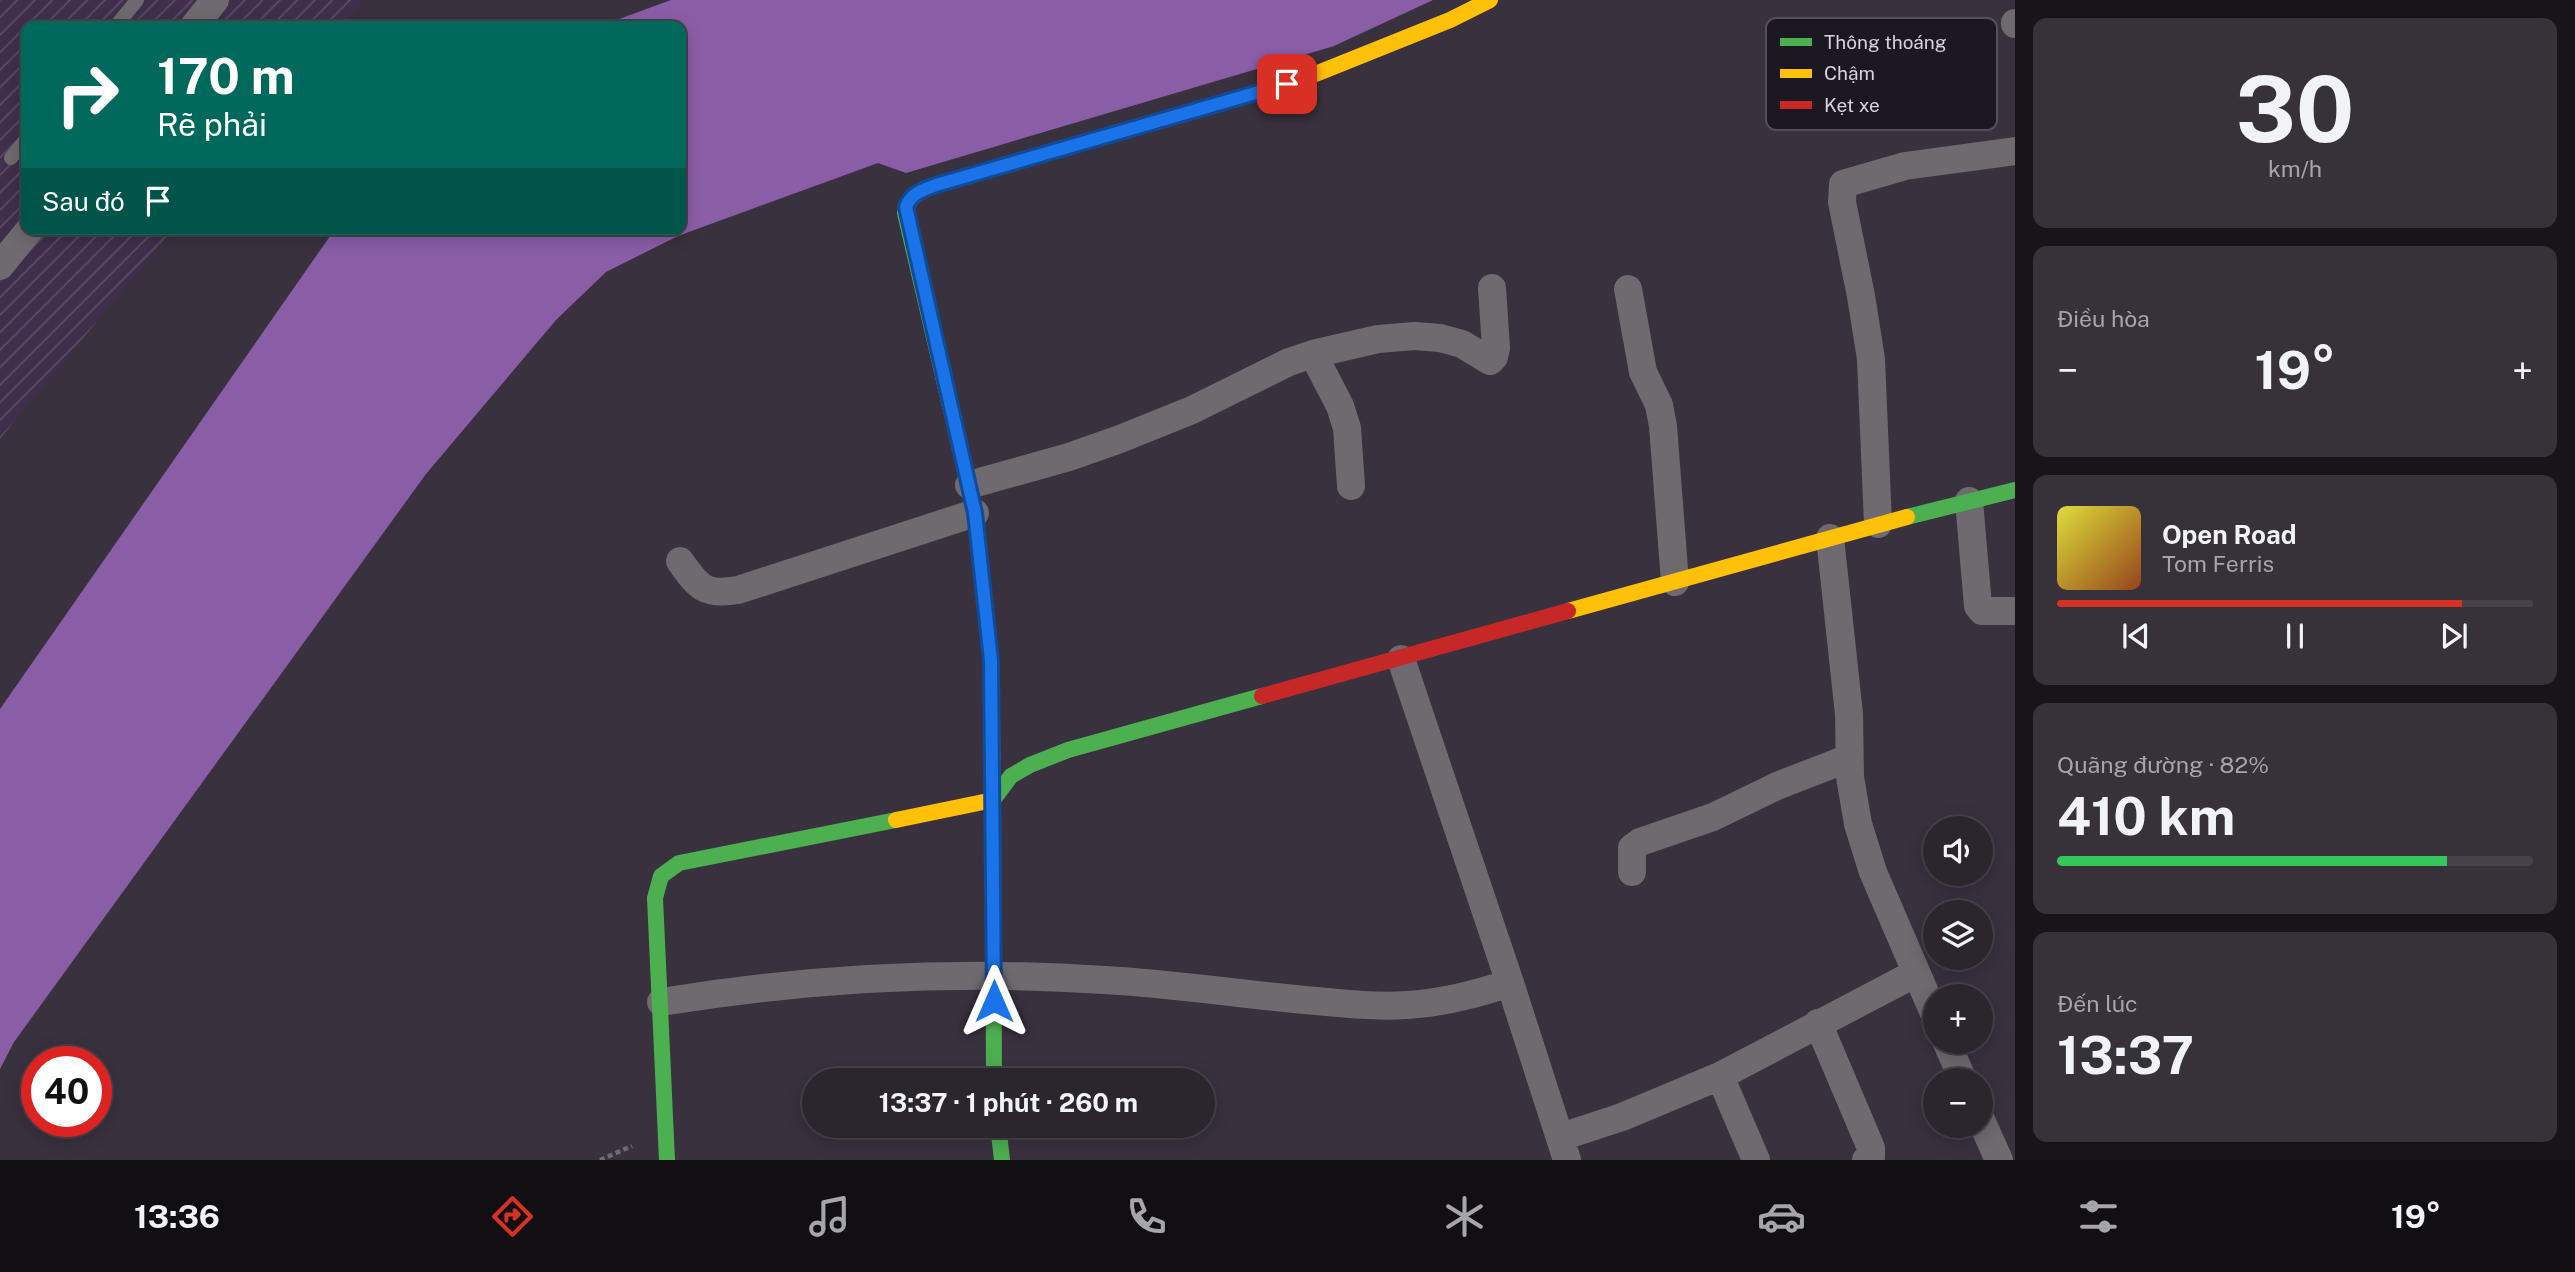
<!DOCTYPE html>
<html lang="vi">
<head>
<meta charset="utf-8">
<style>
	:root { --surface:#2b252e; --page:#37313a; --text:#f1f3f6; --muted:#a6a5aa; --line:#47424a; --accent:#d93025 }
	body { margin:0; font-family:"Public Sans",sans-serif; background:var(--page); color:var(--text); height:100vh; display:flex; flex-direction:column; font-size:26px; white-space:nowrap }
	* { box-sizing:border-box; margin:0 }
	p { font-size:23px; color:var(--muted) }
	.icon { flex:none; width:38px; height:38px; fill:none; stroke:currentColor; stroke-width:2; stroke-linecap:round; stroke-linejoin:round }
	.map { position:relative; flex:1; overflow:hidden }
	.details { display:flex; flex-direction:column; gap:18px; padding:18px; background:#181419; width:560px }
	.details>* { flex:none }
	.hud { position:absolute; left:21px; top:21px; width:665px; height:214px; border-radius:14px; box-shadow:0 4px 18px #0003,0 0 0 2px var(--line); background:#00695c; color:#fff; overflow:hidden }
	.tools { position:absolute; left:1923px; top:816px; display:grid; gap:14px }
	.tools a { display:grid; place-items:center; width:70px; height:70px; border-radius:50%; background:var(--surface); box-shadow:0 4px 18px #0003,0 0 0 2px var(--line); font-size:35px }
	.speed { position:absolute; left:21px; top:1046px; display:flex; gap:14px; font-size:35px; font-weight:700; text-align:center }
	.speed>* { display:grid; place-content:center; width:91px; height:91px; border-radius:50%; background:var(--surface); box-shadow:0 4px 18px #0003,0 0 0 2px var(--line); line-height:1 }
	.speed .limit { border:10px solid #d22; background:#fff; color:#111 }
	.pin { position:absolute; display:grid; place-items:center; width:60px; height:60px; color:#fff; margin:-30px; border-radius:14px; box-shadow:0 4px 10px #0006 }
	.me { position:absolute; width:77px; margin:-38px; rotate:0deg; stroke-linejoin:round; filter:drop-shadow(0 0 5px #0008) }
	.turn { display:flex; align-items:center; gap:24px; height:147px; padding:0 21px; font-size:32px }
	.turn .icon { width:91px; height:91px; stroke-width:2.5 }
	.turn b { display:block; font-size:49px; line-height:60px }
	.then { display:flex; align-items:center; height:66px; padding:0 21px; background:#0003; gap:14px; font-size:26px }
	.big { font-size:52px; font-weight:700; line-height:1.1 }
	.details .tile { flex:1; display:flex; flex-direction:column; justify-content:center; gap:10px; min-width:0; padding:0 24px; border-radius:14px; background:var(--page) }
	.details .dial { align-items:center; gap:0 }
	.dial b { font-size:91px; line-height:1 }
	.song { display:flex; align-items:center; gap:21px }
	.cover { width:84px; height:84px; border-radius:10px; background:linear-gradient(135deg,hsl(60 70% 55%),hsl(20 70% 35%)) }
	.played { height:7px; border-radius:4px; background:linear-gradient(90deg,var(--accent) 85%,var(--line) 85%) }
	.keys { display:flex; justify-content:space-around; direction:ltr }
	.heat { display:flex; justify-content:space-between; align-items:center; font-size:38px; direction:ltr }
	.charge { height:10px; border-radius:5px; background:linear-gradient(90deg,#34c759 82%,var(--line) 0) }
	.trip { position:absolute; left:802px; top:1068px; width:413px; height:70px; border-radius:35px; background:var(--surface); box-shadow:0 4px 18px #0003,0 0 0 2px var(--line); font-weight:700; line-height:70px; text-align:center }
	.tabs { display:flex; height:112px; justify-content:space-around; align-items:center; background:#110f12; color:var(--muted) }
	.tabs .icon { width:49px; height:49px }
	.tabs .on { color:var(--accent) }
	.tabs b { font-size:32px; color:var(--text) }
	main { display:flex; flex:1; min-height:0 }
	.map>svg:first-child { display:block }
	.industrial { fill:url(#industrial-furrows) }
	.water { fill:#8a5ea7 }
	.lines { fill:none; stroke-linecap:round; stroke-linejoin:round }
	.path { stroke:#6f6b72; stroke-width:4.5; stroke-dasharray:5 3.5; stroke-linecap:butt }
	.lane { stroke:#6e6a70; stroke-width:14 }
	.street { stroke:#6e6a70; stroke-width:28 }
	.fast { stroke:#4caf50; stroke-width:16 }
	.slow { stroke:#ffc107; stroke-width:16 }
	.jam { stroke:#c62828; stroke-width:16 }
	.route-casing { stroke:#114b97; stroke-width:18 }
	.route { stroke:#1a73e8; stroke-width:12 }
	.key { fill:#1d1722; stroke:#564f5b; stroke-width:2 }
	.key-label { font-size:19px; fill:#dad1e0 }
</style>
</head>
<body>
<main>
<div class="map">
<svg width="2015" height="1160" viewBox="0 0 2015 1160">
	<defs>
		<pattern id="industrial-furrows" width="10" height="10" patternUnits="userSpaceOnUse" patternTransform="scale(1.75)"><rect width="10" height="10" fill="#402f4c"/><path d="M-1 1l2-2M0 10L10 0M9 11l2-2" fill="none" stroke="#5b4c66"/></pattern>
	</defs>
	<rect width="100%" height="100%" fill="#39313e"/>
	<path class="industrial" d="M0,0h363l-22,26h-315v203h147l-173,210z"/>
	<path class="water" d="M671,0h762l-99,46 -428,127 -28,-10 -200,73 -72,36 -50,48 -130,154 -412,568 -14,27v-360l335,-480h346v-203h-81z"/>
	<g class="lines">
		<path class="path" d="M600,1160l32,-14"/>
		<path class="lane" d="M116,26l21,-26
			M11,158l15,-19"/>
		<path class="street" d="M2015,23v1
			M194,26l21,-26
			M0,266l30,-37
			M1628,289l15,83 16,33 4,21 12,156
			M1313,354l27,52 7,22 4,58
			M969,485l100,-28 51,-18 72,-29 97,-48 24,-8 65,-15 37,-3 25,2 22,6 28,17 4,-4 2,-9 -4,-60
			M1969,501l9,105 4,5h33
			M1878,524l-7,-165 -10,-63 -19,-94 1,-18 62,-18 110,-15
			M1830,538l19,176 1,63 8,47 15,48 63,146
			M680,561c18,26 25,35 58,29l237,-77
			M1401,659l109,324 57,177
			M1632,872v-24l8,-6 73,-25 64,-31 72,-28
			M661,1002c147,-24 296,-32 444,-22 71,4 141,15 212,21 30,3 60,6 90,4 35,-2 70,-11 103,-22
			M1818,1023l53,125v9l-5,3
			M1946,1041l17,39
			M1720,1076l36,84
			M1981,1120l18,40
			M1561,1137l61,-20 98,-41 196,-103"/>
		<path class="fast" d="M1907,517l108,-27
			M978,540l-3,-27 -70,-300c3,-17 16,-22 31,-28l367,-106
			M994,1080l-1,-280 18,-24 19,-11 38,-15 194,-54
			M998,1125l4,35
			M667,1160l-12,-262 6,-22 18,-13 217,-43"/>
		<path class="slow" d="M1303,79l147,-59 40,-20
			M1568,611l339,-94
			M896,820l97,-20 -2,-139 -13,-121"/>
		<path class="jam" d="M1262,696l306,-85"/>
	</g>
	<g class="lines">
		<defs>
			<path id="route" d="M994,1001l-3,-340 -16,-148 -69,-306c5,-14 17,-17 30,-22l351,-101"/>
		</defs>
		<use href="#route" class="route-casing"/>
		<use href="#route" class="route"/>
	</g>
	<rect x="1766" y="18" width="231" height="112" rx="10" class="key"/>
	<rect x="1780" y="38" width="32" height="8" fill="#4caf50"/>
	<rect x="1780" y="69" width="32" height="9" fill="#ffc107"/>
	<rect x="1780" y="101" width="32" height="8" fill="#c62828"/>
	<g class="key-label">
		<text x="1824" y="49">Thông thoáng</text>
		<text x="1824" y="80">Chậm</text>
		<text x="1824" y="112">Kẹt xe</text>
	</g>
</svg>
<div class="tools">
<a><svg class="icon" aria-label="sound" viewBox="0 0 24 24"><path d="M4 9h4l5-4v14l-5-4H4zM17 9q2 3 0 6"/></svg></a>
<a><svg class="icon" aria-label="layers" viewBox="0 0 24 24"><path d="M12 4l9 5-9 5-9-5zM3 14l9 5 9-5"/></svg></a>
<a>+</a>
<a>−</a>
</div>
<div class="speed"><div class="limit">40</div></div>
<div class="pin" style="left:1287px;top:84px;background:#d93025"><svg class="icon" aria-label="arrive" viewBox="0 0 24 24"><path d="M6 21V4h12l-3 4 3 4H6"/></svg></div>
<svg class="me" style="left:994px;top:1001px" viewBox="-20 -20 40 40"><path d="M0-17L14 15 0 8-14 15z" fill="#1a73e8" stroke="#fff" stroke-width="4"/></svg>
<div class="trip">13:37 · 1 phút · 260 m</div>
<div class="hud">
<div class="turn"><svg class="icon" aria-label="right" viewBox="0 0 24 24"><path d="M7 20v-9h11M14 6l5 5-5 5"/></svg><div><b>170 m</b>Rẽ phải</div></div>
<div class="then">Sau đó<svg class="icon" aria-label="arrive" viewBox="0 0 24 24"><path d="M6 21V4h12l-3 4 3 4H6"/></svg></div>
</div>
</div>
<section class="details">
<div class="tile dial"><b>30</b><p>km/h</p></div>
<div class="tile"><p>Điều hòa</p>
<div class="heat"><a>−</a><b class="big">19°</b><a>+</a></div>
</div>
<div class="tile">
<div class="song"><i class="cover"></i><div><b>Open Road</b><p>Tom Ferris</p></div></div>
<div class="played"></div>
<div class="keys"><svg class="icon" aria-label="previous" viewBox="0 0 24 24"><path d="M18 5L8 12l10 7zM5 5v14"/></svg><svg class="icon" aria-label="pause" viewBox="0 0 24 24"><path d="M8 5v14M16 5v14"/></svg><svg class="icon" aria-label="next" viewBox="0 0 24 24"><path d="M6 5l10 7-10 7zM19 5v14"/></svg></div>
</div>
<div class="tile"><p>Quãng đường · 82%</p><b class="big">410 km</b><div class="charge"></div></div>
<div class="tile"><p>Đến lúc</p><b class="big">13:37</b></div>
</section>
</main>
<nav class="tabs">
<b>13:36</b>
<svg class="icon on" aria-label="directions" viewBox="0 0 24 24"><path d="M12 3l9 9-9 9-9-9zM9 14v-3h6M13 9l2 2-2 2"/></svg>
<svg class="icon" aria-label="music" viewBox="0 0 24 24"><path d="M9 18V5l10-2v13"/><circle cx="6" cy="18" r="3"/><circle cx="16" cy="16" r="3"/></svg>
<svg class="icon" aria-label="phone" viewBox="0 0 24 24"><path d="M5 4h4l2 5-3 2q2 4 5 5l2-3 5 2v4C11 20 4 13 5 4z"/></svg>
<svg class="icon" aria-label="climate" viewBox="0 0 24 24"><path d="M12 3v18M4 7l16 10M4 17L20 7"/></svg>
<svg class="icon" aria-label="car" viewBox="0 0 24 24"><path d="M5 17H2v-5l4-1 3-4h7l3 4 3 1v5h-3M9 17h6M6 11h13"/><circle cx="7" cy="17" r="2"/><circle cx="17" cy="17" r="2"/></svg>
<svg class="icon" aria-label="filters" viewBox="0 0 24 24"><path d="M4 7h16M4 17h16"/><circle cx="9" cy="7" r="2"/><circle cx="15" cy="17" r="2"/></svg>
<b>19°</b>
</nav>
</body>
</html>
